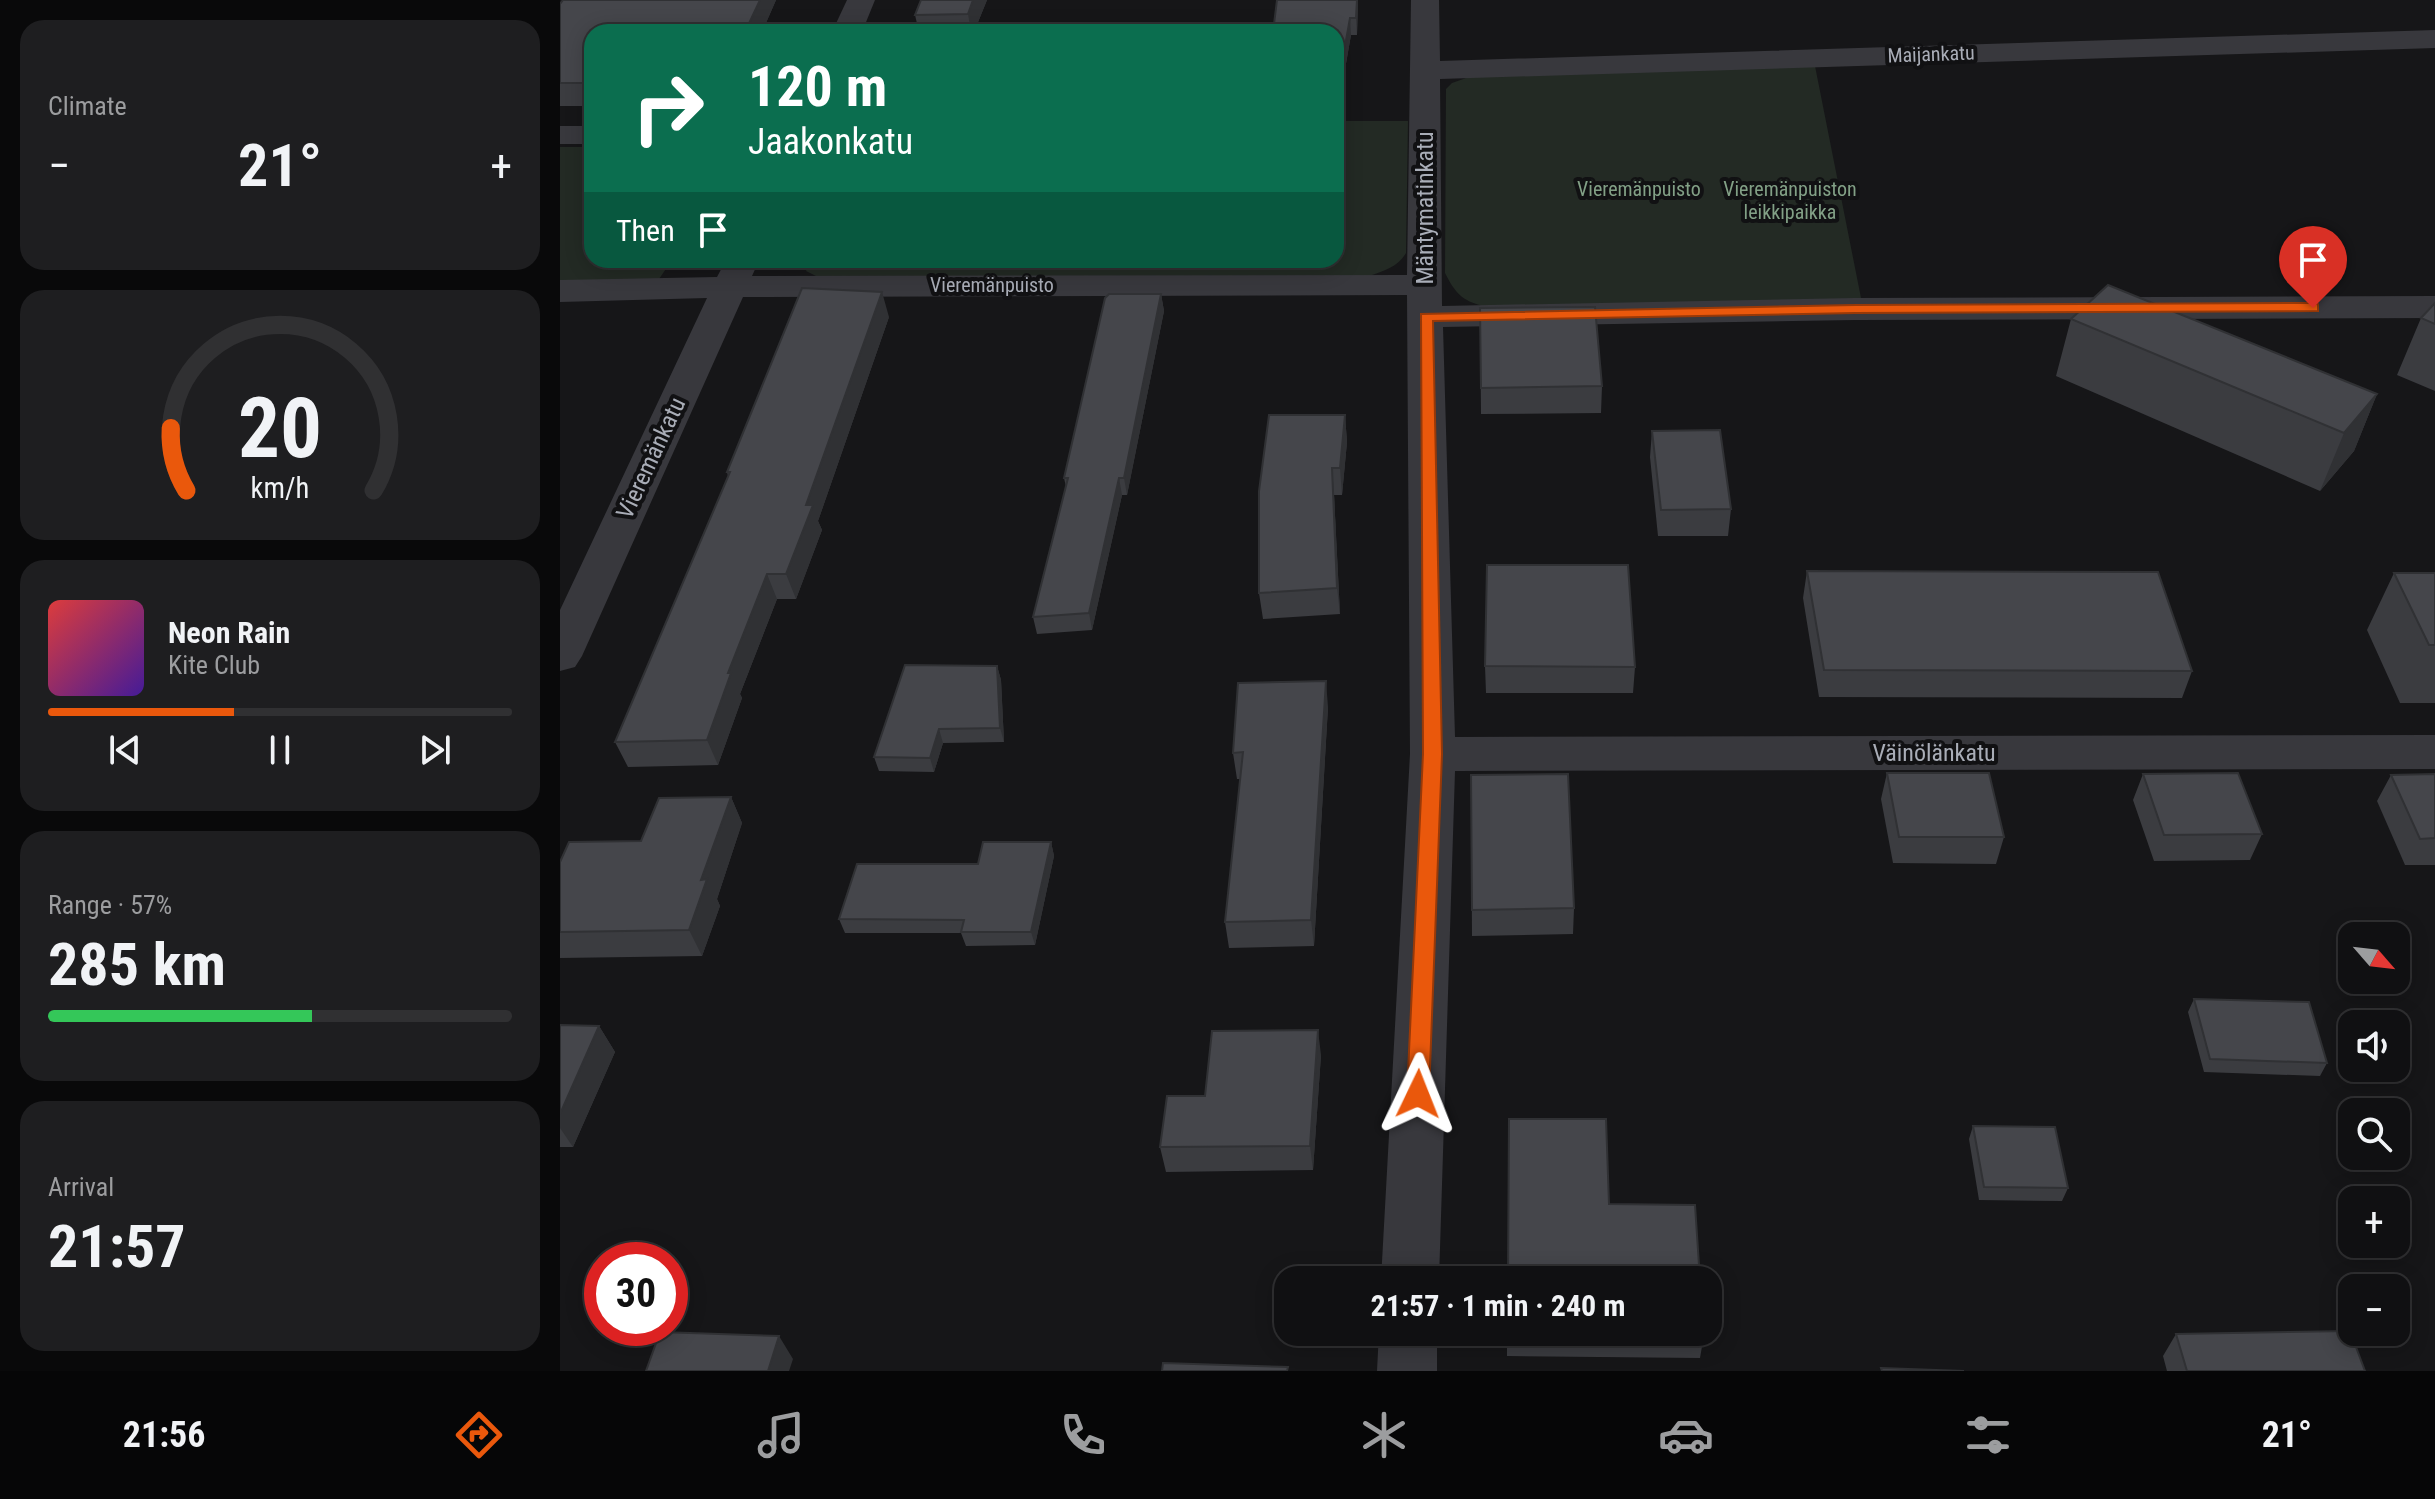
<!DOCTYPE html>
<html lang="en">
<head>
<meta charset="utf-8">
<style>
	:root { --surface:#101012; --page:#1e1e20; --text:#f1f3f6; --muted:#9c9d9f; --line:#303032; --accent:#ea580c }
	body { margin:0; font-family:"Roboto Condensed",sans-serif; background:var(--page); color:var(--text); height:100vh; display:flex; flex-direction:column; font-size:30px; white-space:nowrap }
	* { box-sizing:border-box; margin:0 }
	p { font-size:26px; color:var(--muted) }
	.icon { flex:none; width:44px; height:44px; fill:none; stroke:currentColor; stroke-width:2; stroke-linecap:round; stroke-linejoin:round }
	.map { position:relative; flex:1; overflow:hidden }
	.sheet { display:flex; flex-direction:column; gap:20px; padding:20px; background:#09090a; width:560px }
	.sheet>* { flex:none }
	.guide { position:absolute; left:24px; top:24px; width:760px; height:244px; border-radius:24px; box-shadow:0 4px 20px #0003,0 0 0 2px var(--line); background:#0b6e4f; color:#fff; overflow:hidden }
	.needle { width:52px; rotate:118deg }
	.tools { position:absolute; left:1778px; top:922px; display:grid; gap:16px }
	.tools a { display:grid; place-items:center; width:72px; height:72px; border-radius:16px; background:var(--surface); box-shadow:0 4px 20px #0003,0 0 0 2px var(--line); font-size:40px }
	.speed { position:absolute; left:24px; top:1242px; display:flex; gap:16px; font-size:40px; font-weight:700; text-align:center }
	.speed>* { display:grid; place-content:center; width:104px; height:104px; border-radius:50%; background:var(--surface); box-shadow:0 4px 20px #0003,0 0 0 2px var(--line); line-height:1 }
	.speed .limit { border:12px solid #d22; background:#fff; color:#111 }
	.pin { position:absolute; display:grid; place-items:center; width:68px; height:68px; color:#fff; margin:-82px -34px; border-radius:50% 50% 50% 0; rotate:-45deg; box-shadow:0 0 8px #0007 }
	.pin .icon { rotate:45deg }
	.me { position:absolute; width:88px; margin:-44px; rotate:2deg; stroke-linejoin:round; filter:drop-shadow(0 0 6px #0008) }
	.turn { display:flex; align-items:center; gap:28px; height:168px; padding:0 32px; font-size:36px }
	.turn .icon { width:104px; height:104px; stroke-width:2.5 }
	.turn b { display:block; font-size:56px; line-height:68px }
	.then { display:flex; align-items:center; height:76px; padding:0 32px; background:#0003; gap:16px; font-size:30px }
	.big { font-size:60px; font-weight:700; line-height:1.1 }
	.sheet .widget { flex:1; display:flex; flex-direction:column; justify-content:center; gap:12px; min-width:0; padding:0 28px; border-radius:24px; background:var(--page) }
	.sheet .dial { align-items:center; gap:0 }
	.dial svg { height:208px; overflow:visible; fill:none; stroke:var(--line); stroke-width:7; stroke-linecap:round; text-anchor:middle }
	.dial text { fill:var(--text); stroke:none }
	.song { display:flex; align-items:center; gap:24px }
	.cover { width:96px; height:96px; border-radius:12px; background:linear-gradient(135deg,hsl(0 70% 55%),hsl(260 70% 35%)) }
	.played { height:8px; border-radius:4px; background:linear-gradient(90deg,var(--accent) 40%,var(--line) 40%) }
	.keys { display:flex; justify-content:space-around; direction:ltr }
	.heat { display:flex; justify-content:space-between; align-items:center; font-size:44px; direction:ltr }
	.charge { height:12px; border-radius:6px; background:linear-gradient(90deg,#34c759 57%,var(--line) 0) }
	.trip { position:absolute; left:714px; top:1266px; width:448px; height:80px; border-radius:24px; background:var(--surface); box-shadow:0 4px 20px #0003,0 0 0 2px var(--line); font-weight:700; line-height:80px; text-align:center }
	.menu { display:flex; height:128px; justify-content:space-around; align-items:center; background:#060607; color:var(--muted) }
	.menu .icon { width:56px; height:56px }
	.menu .on { color:var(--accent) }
	.menu b { font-size:36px; color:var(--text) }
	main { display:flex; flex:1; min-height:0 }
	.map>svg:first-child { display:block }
	.green { fill:#232a24 }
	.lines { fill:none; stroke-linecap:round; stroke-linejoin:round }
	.street { fill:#38383d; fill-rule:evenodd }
	.wall { fill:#3b3c40 }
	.shaded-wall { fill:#303134 }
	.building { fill:#45464b; stroke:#303134; stroke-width:2 }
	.route { fill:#ea580c; stroke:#983908; stroke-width:2 }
	.labels { text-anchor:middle; stroke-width:8; stroke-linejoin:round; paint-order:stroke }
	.far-street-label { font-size:20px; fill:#a9adb7; stroke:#111113 }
	.far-park-label { font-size:20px; fill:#82a086; stroke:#111113 }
	.street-label { font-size:24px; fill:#a9adb7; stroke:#111113 }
</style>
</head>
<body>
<main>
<section class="sheet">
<div class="widget"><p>Climate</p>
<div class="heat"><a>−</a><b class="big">21°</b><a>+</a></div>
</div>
<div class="widget dial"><svg viewBox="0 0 100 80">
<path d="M14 69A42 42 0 1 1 86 69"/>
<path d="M14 69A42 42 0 0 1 8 45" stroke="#ea580c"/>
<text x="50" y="56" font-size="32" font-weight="700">20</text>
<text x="50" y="72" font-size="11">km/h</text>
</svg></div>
<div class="widget">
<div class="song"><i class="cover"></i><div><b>Neon Rain</b><p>Kite Club</p></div></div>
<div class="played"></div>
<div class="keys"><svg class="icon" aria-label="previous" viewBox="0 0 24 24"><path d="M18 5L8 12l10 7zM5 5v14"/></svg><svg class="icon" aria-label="pause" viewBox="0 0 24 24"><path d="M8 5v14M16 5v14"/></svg><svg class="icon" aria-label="next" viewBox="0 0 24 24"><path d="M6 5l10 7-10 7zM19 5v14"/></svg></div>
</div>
<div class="widget"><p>Range · 57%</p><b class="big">285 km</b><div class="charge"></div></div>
<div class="widget"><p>Arrival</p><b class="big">21:57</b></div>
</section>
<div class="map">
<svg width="1875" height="1371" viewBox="0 0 1875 1371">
	<rect width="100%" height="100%" fill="#161618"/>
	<path class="green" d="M1255,66l47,237 -368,6c-28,-7 -36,-10 -49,-36l1,-184 6,-6 17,-6z
		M776,121h72l-2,132c-8,14 -22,18 -37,23l-549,2 -14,-7 5,-11h525z
		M0,147h32v113h80l-13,19 -99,3z"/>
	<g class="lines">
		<path class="street" d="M287,0h28l-13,32h-30z
			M851,0h28l1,61 995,-31v18l-995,31 2,227 413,-8 580,-2v22l-580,2 -412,7 12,410 980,-2v34l-980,2 -16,509h-58l29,-526 -3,-459 -664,2 -161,359 -7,11 -15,4v-61l147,-312 -147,4v-22l157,-3 9,-17h28l3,5 -5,11 655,-1z
			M0,126h32v18h-32z
			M819,1332h58v39h-60z"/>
	</g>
	<path class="wall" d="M3,0h213l-14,32h-170v74h-32v-102z
		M361,0h66l-13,32h-55l-4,-17z
		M798,0l-1,35h-6l-13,74h-2v-77z
		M601,294l3,17 -37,184h-5l-30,135 -55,4 -4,-17 33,-130 -2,-9z
		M1875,303v88l-38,-16 24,-57z
		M920,308l122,78 -1,27 -120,1z
		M329,317l-71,204 4,9 -26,69h-19l-37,95 2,4 -24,67 -90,2 -13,-25 113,-266 -1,-4z
		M1511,319l306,75 -23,57 -34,40 -264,-115z
		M785,415l2,27 -5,53h-8l6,119 -77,5 -4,-26z
		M1092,431l79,78 -3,27h-70l-8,-79z
		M1247,571l385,100 -10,27 -363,-1 -16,-99z
		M1834,573h41v130h-35l-33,-73z
		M437,666l4,14 3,62 -61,1 -9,29 -55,-1 -5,-14z
		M925,666l150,1 -2,26h-147z
		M768,707l-14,239 -85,2 -4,-26 15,-143h-3l-4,-26z
		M1327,773l117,64 -8,27 -103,-1 -12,-64z
		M1583,774l119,60 -12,26 -96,1 -21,-61z
		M1875,774v91h-30l-28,-64 14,-26z
		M911,775l103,133 -1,26 -101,2z
		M171,797l11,26 -25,76 3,7 -18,50 -142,2v-96l81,-21z
		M491,842l3,14 -19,89 -69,1 -5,-13h-116l-6,-14 139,-55z
		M1634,999l133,64 -7,13 -116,-4 -16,-60z
		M0,1025l39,1 16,26 -42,95h-13z
		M761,1055l-8,115 -147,2 -6,-25 45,-51z
		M1413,1126l95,62 -6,13 -83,-1 -10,-61z
		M947,1332l197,3 -4,23 -193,-2z
		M1616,1334l189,37h-198l-4,-15z"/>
	<path class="shaded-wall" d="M200,0h16l-14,32h-17z
		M413,0h14l-13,32h-3l-3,-18z
		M797,0h1l-1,35 -1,-17z
		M790,18l1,17 -13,74 -1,-18z
		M322,292l7,25 -71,204 4,9 -26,69 -10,-25 20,-69z
		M601,294l3,17 -37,184 -3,-17z
		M1817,394l-23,57 -34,40 24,-58z
		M785,415l2,27 -5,53 -2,-27z
		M772,468l2,27 6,119 -3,-26z
		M559,478l3,17 -30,135 -3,-17z
		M207,574l10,25 -37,95 2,4 -24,67 -11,-25 21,-67z
		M437,666l4,14 3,62 -4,-14z
		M766,681l2,26 -14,239 -3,-26z
		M379,729l4,14 -9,29 -4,-14z
		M171,797l11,26 -25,76 3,7 -18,50 -13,-26 12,-50z
		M491,842l3,14 -19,89 -4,-13z
		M39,1026l16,26 -42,95 -13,-19v-14z
		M758,1030l3,25 -8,115 -3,-24z
		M219,1336l14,23 -4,12h-21z"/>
	<path class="building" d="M3,0h197l-15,32h-153v51h-32v-79z
		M361,0h52l-5,14 -53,1z
		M717,0h80l-1,18h-6l-13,73h-1v-59h-63z
		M1548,285l269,109 -33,39 -273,-114z
		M242,288l80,4 -76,213h7l-27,69h-19l-39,99h3l-24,67 -92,2 115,-270h-3z
		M549,294h52l-37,184h-5l-30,135 -56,4 35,-139h-4l41,-180z
		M1875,303v21l-14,-6z
		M1035,307l7,79 -121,2 -1,-80z
		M709,415h76l-5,53h-8l5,120 -78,5v-102z
		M1160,430l11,79 -70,1 -9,-79z
		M927,565h141l7,102 -150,-1z
		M1247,571l351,1 34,99 -368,-1z
		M1834,573h41v72h-6z
		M345,665l92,1 3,62 -61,1 -9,29 -56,-1z
		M766,681l-15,239 -86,2 18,-170 -10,1 5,-70z
		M1327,773h102l15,64h-105z
		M1678,773l24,61 -98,1 -21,-61z
		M1008,774l6,134 -102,2 -1,-135z
		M1875,774v64l-15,1 -29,-64z
		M171,797l-30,83 6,-1 -18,51 -129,2v-70l9,-20 72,-1 18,-43z
		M423,842h68l-20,90h-70l3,-12 -125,-1 18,-55h121z
		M1634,999l115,3 18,61 -117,-4z
		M0,1025l39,1 -39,88z
		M758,1030l-8,116 -150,1 7,-51h38l7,-65z
		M949,1119h97l3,85 86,1 5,75h-192z
		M1413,1126l82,1 13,61 -84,-1z
		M1790,1331l15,40h-178l-11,-37z
		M100,1332l119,4 -11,35h-122z
		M947,1332h197v3l-197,-1z
		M603,1363l125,4 -1,4h-125z
		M1321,1368l83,3h-82z"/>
	<path class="route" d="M1753,303l5,1v7l-463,2 -422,8 9,433 -13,340 -3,7 -8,3 -7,-3 -4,-7 16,-340 -2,-440 434,-9z"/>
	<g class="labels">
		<g class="far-street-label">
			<text transform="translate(1371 54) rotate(-2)" y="7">Maijankatu</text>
			<text x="432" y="292">Vieremänpuisto</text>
		</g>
		<g class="far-park-label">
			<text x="1079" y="196">Vieremänpuisto</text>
			<text x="1230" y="196">Vieremänpuiston<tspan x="1230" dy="23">leikkipaikka</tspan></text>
		</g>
		<g class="street-label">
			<text transform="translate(865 208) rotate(-90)" y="8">Mäntymatinkatu</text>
			<text transform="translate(91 458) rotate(-65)" y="8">Vieremänkatu</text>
			<text x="1374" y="761">Väinölänkatu</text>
		</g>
	</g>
</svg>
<div class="tools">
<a><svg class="needle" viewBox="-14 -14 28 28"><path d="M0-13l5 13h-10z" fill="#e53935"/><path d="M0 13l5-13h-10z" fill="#9c9d9f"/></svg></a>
<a><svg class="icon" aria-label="sound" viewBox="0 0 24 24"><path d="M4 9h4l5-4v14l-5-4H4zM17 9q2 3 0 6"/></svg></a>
<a><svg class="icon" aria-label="search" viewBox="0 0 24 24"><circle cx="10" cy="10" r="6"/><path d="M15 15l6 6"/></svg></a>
<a>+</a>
<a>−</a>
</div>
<div class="speed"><div class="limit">30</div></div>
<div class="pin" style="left:1753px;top:308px;background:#d93025"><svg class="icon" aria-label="arrive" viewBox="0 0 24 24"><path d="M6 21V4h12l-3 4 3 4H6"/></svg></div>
<svg class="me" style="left:858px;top:1094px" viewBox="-20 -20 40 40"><path d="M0-17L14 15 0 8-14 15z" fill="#ea580c" stroke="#fff" stroke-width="4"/></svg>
<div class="trip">21:57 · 1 min · 240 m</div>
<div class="guide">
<div class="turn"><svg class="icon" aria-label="right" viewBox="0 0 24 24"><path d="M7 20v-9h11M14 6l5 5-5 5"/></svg><div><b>120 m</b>Jaakonkatu</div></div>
<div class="then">Then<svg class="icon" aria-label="arrive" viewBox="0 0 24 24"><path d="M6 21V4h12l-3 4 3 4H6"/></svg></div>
</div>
</div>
</main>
<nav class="menu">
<b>21:56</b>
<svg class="icon on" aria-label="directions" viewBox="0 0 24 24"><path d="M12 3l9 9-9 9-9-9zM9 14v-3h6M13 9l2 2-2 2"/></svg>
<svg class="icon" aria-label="music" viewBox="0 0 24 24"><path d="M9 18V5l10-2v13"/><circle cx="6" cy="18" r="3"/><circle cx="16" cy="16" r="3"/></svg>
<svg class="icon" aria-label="phone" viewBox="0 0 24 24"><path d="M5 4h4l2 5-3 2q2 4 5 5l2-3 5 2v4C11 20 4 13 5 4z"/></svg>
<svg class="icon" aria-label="climate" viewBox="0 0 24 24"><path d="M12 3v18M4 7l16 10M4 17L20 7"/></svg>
<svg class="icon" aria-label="car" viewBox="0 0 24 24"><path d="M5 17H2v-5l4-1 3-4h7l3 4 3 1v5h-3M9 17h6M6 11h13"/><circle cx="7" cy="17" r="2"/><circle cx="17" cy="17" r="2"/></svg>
<svg class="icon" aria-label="filters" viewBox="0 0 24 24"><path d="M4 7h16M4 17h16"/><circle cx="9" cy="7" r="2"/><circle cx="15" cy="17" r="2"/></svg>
<b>21°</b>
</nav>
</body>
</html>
